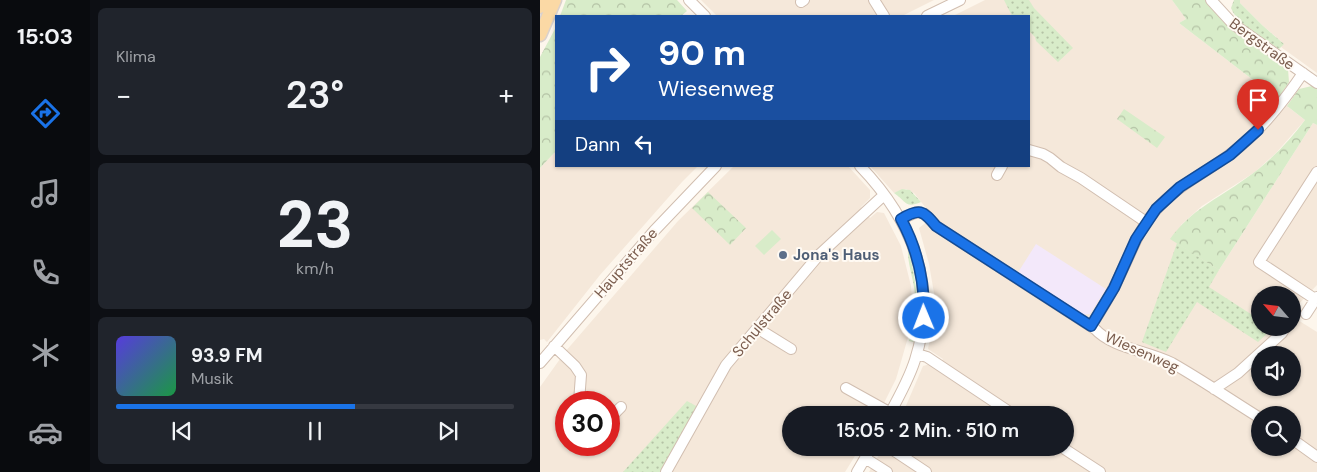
<!DOCTYPE html>
<html lang="de">
<head>
<meta charset="utf-8">
<style>
	:root { --surface:#171b24; --page:#20242c; --text:#f1f3f6; --muted:#9ea1a6; --line:#363941; --accent:#1a73e8 }
	body { margin:0; font-family:"DM Sans",sans-serif; background:var(--page); color:var(--text); height:100vh; display:flex; flex-direction:column; font-size:19px; white-space:nowrap }
	* { box-sizing:border-box; margin:0 }
	p { font-size:16px; color:var(--muted) }
	.icon { flex:none; width:28px; height:28px; fill:none; stroke:currentColor; stroke-width:2; stroke-linecap:round; stroke-linejoin:round }
	.map { position:relative; flex:1; overflow:hidden }
	.details { display:flex; flex-direction:column; gap:8px; padding:8px; background:#0d0f14; width:450px }
	.details>* { flex:none }
	.guide { position:absolute; left:15px; top:15px; width:475px; height:152px; border-radius:0px; box-shadow:0 1px 4px #0004; background:#1a4fa0; color:#fff; overflow:hidden }
	.needle { width:32px; rotate:298deg }
	.controls { position:absolute; left:711px; top:286px; display:grid; gap:10px }
	.controls a { display:grid; place-items:center; width:50px; height:50px; border-radius:50%; background:var(--surface); box-shadow:0 1px 4px #0004; font-size:25px }
	.speed { position:absolute; left:15px; top:391px; display:flex; gap:10px; font-size:25px; font-weight:700; text-align:center }
	.speed>* { display:grid; place-content:center; width:65px; height:65px; border-radius:50%; background:var(--surface); box-shadow:0 1px 4px #0004; line-height:1 }
	.speed .limit { border:8px solid #d22; background:#fff; color:#111 }
	.pin { position:absolute; display:grid; place-items:center; width:42px; height:42px; color:#fff; margin:-51px -21px; border-radius:50% 50% 50% 0; rotate:-45deg; box-shadow:0 0 5px #0007 }
	.pin .icon { rotate:45deg }
	.me { position:absolute; width:55px; margin:-28px; rotate:359deg; stroke-linejoin:round; filter:drop-shadow(0 0 4px #0008) }
	.turn { display:flex; align-items:center; gap:18px; height:105px; padding:0 20px; font-size:22px }
	.turn .icon { width:65px; height:65px; stroke-width:2.5 }
	.turn b { display:block; font-size:35px; line-height:42px }
	.then { display:flex; align-items:center; height:48px; padding:0 20px; background:#0003; gap:10px; font-size:19px }
	.big { font-size:38px; font-weight:600; line-height:1.1 }
	.details .widget { flex:1; display:flex; flex-direction:column; justify-content:center; gap:8px; min-width:0; padding:0 18px; border-radius:8px; background:var(--page) }
	.details .dial { align-items:center; gap:0 }
	.dial b { font-size:65px; line-height:1 }
	.song { display:flex; align-items:center; gap:15px }
	.cover { width:60px; height:60px; border-radius:8px; background:linear-gradient(135deg,hsl(250 70% 55%),hsl(140 70% 35%)) }
	.played { height:5px; border-radius:2px; background:linear-gradient(90deg,var(--accent) 60%,var(--line) 60%) }
	.keys { display:flex; justify-content:space-around; direction:ltr }
	.heat { display:flex; justify-content:space-between; align-items:center; font-size:28px; direction:ltr }
	.trip { position:absolute; left:242px; top:406px; width:292px; height:50px; border-radius:25px; background:var(--surface); box-shadow:0 1px 4px #0004; font-weight:600; line-height:50px; text-align:center }
	main { display:flex; flex:1; min-height:0 }
	.tab-bar { display:flex; flex-direction:column; width:90px; justify-content:space-around; align-items:center; background:#090b0e; color:var(--muted) }
	.tab-bar .icon { width:35px; height:35px }
	.tab-bar .selected { color:var(--accent) }
	.tab-bar b { font-size:22px; color:var(--text) }
	.map>svg:first-child { display:block }
	.residential { fill:#f5e8da; fill-rule:evenodd }
	.education { fill:#f3e8fa }
	.grass { fill:url(#grass-dots) }
	.park { fill:url(#park-crowns) }
	.garden { fill:#d8ecc9 }
	.lines { fill:none; stroke-linecap:round; stroke-linejoin:round }
	.minor-casing { stroke:#d1beb0; stroke-width:12 }
	.major-casing { stroke:#dad1cd; stroke-width:15 }
	.minor { stroke:#fff; stroke-width:10 }
	.major { stroke:#fbd9a5; stroke-width:12 }
	.route-casing { stroke:#114b97; stroke-width:12 }
	.route { stroke:#1a73e8; stroke-width:9 }
	.service-dot { fill:#5c6f8a; stroke:#fffaf3; stroke-width:2 }
	.labels { text-anchor:middle; stroke-width:4; stroke-linejoin:round; paint-order:stroke }
	.street-label { font-size:15px; fill:#7a5c4d; stroke:#fffaf3 }
	.service-label { font-size:15px; font-weight:bold; fill:#4e5e75; stroke:#fffaf3; text-anchor:start }
</style>
</head>
<body>
<main>
<nav class="tab-bar">
<b>15:03</b>
<svg class="icon selected" aria-label="directions" viewBox="0 0 24 24"><path d="M12 3l9 9-9 9-9-9zM9 14v-3h6M13 9l2 2-2 2"/></svg>
<svg class="icon" aria-label="music" viewBox="0 0 24 24"><path d="M9 18V5l10-2v13"/><circle cx="6" cy="18" r="3"/><circle cx="16" cy="16" r="3"/></svg>
<svg class="icon" aria-label="phone" viewBox="0 0 24 24"><path d="M5 4h4l2 5-3 2q2 4 5 5l2-3 5 2v4C11 20 4 13 5 4z"/></svg>
<svg class="icon" aria-label="climate" viewBox="0 0 24 24"><path d="M12 3v18M4 7l16 10M4 17L20 7"/></svg>
<svg class="icon" aria-label="car" viewBox="0 0 24 24"><path d="M5 17H2v-5l4-1 3-4h7l3 4 3 1v5h-3M9 17h6M6 11h13"/><circle cx="7" cy="17" r="2"/><circle cx="17" cy="17" r="2"/></svg>
</nav>
<section class="details">
<div class="widget"><p>Klima</p>
<div class="heat"><a>−</a><b class="big">23°</b><a>+</a></div>
</div>
<div class="widget dial"><b>23</b><p>km/h</p></div>
<div class="widget">
<div class="song"><i class="cover"></i><div><b>93.9 FM</b><p>Musik</p></div></div>
<div class="played"></div>
<div class="keys"><svg class="icon" aria-label="previous" viewBox="0 0 24 24"><path d="M18 5L8 12l10 7zM5 5v14"/></svg><svg class="icon" aria-label="pause" viewBox="0 0 24 24"><path d="M8 5v14M16 5v14"/></svg><svg class="icon" aria-label="next" viewBox="0 0 24 24"><path d="M6 5l10 7-10 7zM19 5v14"/></svg></div>
</div>
</section>
<div class="map">
<svg width="777" height="472" viewBox="0 0 777 472">
	<defs>
		<pattern id="grass-dots" width="8" height="8" patternUnits="userSpaceOnUse" patternTransform="scale(1.25)"><rect width="8" height="8" fill="#d8ecc9"/><path d="M2 2h.1M6 6h.1" fill="none" stroke="#b4c2a5" stroke-width="1.8" stroke-linecap="round"/></pattern>
		<pattern id="park-crowns" width="20" height="18" patternUnits="userSpaceOnUse" patternTransform="scale(1.25)"><rect width="20" height="18" fill="#d8ecc9"/><path d="M2 6a3 3 0 1 1 6 0M12 15a3 3 0 1 1 6 0" fill="none" stroke="#b4c2a5"/></pattern>
	</defs>
	<rect width="100%" height="100%" fill="#fdf6ec"/>
	<path class="residential" d="M161,0h233l-32,16h-185z
		M445,0h187l14,19 -7,4 126,97 -29,33 -21,19 -53,34 -21,19 38,45 94,-147 4,2v160l-24,25 -1,-15h-32v33h32l1,-11 24,15v140h-448l14,-24h183v-33h-164l21,-49 7,-2 7,5 6,-10 -15,-10 6,-33 1,-17 -6,-35 -10,-36 14,-11 -19,-24 -8,-4 -12,4 -24,-27h159v-150h-76zM720,355h32v33h-32zM720,415h32v33h-32z
		M700,0h77v73l-36,-26 2,-4 -21,-18 -22,-22z
		M16,151v15h142l-16,16 -82,93 -53,67 -3,-3 -4,1v-172z
		M194,166h114l22,24v8l-9,9 9,11 7,-6 7,1 17,33 10,40 2,28 -4,20 -13,45 -18,36h-87v33h69l-15,24h-305v-85l25,-35 113,-131zM26,402h43v43h-43z"/>
	<path class="education" d="M496,244l70,45 -16,25 -8,1 -65,-41z"/>
	<path class="grass" d="M464,0h25l5,8 39,40 -15,14 -22,-21 -1,-4 -6,-6v-15h-17z
		M694,0h6v3l22,22 22,19 -5,5c-16,-11 -41,-23 -48,-41z
		M362,189l8,1 11,12c-16,7 -15,-1 -27,-9z
		M637,243l42,27 -10,17 51,33v8h13l-15,14 -61,-40 -31,50 -24,-10z
		M368,248c8,31 13,62 6,94l-5,-1c4,-15 7,-31 6,-46 -1,-16 -8,-31 -7,-47z
		M147,401l11,6 -36,65h-39z"/>
	<path class="park" d="M26,0h111l10,11 -6,5h-121z
		M632,0h33l4,5 79,64 1,13 -11,17 -99,-76 7,-4z
		M16,27v124l-16,17v-111z
		M772,86l5,3v36l-4,-2 -94,147 -49,-31c22,-30 46,-39 75,-60 23,-16 43,-36 60,-59l-18,-14 12,-17z
		M584,109l41,28 -8,11 -40,-29z
		M168,192l38,36 -16,17 -38,-37z"/>
	<path class="garden" d="M232,230l9,9 -17,16 -9,-9z"/>
	<g class="lines">
		<defs>
			<path id="minor" d="M149,0l16,16
				M334,0l10,16
				M671,0l22,24 84,59
				M261,2l3,-2
				M387,16l33,-16
				M489,150l14,4 7,4 11,9 20,11 65,44
				M320,166c52,54 79,120 55,194 -6,19 -16,37 -26,55
				M457,175l5,-9
				M361,219l16,-7 8,2 11,12 159,103c17,19 54,22 77,34 30,17 59,37 88,55
				M775,299l-56,-37 58,-90
				M766,314l11,-17
				M551,326c11,-17 22,-35 30,-53 12,-24 17,-43 35,-63 20,-24 49,-37 73,-55 30,-22 53,-51 74,-82
				M217,328l34,21
				M14,346l21,20 6,9 -2,27
				M377,354l10,3 87,58
				M0,363l114,-132 62,-65
				M306,388l45,25
				M674,389l24,-16 44,-40 3,-5
				M69,419l12,-12
				M752,439l25,18
				M350,448l36,24
				M523,448l37,24
				M325,458l22,14
				M126,472l60,-107 93,-110 65,-60
				M317,472l14,-24"/>
			<path id="major" d="M0,7l3,-7
				M0,35l15,-35"/>
		</defs>
		<use href="#minor" class="minor-casing"/>
		<use href="#major" class="major-casing"/>
		<use href="#minor" class="minor"/>
		<use href="#major" class="major"/>
	</g>
	<g class="lines">
		<defs>
			<path id="route" d="M384,318c1,-36 -6,-68 -23,-99 18,-11 22,-9 35,7l155,100 23,-38 22,-49 20,-30 24,-22 50,-32 28,-25"/>
		</defs>
		<use href="#route" class="route-casing"/>
		<use href="#route" class="route"/>
	</g>
	<circle class="service-dot" cx="243" cy="255" r="5"/>
	<g class="labels">
		<g class="street-label">
			<text transform="translate(722 44) rotate(36)" y="5">Bergstraße</text>
			<text transform="translate(86 263) rotate(-49)" y="5">Hauptstraße</text>
			<text transform="translate(222 323) rotate(-50)" y="5">Schulstraße</text>
			<text transform="translate(602 352) rotate(24)" y="5">Wiesenweg</text>
		</g>
		<g class="service-label">
			<text x="253" y="260">Jona's Haus</text>
		</g>
	</g>
</svg>
<div class="controls">
<a><svg class="needle" viewBox="-14 -14 28 28"><path d="M0-13l5 13h-10z" fill="#e53935"/><path d="M0 13l5-13h-10z" fill="#9ea1a6"/></svg></a>
<a><svg class="icon" aria-label="sound" viewBox="0 0 24 24"><path d="M4 9h4l5-4v14l-5-4H4zM17 9q2 3 0 6"/></svg></a>
<a><svg class="icon" aria-label="search" viewBox="0 0 24 24"><circle cx="10" cy="10" r="6"/><path d="M15 15l6 6"/></svg></a>
</div>
<div class="speed"><div class="limit">30</div></div>
<div class="pin" style="left:718px;top:130px;background:#d93025"><svg class="icon" aria-label="arrive" viewBox="0 0 24 24"><path d="M6 21V4h12l-3 4 3 4H6"/></svg></div>
<svg class="me" style="left:384px;top:318px" viewBox="-20 -20 40 40"><circle r="17" fill="#1a73e8" stroke="#fff" stroke-width="3"/><path d="M0-11L8 9 0 5-8 9z" fill="#fff"/></svg>
<div class="trip">15:05 · 2 Min. · 510 m</div>
<div class="guide">
<div class="turn"><svg class="icon" aria-label="right" viewBox="0 0 24 24"><path d="M7 20v-9h11M14 6l5 5-5 5"/></svg><div><b>90 m</b>Wiesenweg</div></div>
<div class="then">Dann<svg class="icon" aria-label="left" viewBox="0 0 24 24"><path d="M17 20v-9H6M10 6l-5 5 5 5"/></svg></div>
</div>
</div>
</main>
</body>
</html>
